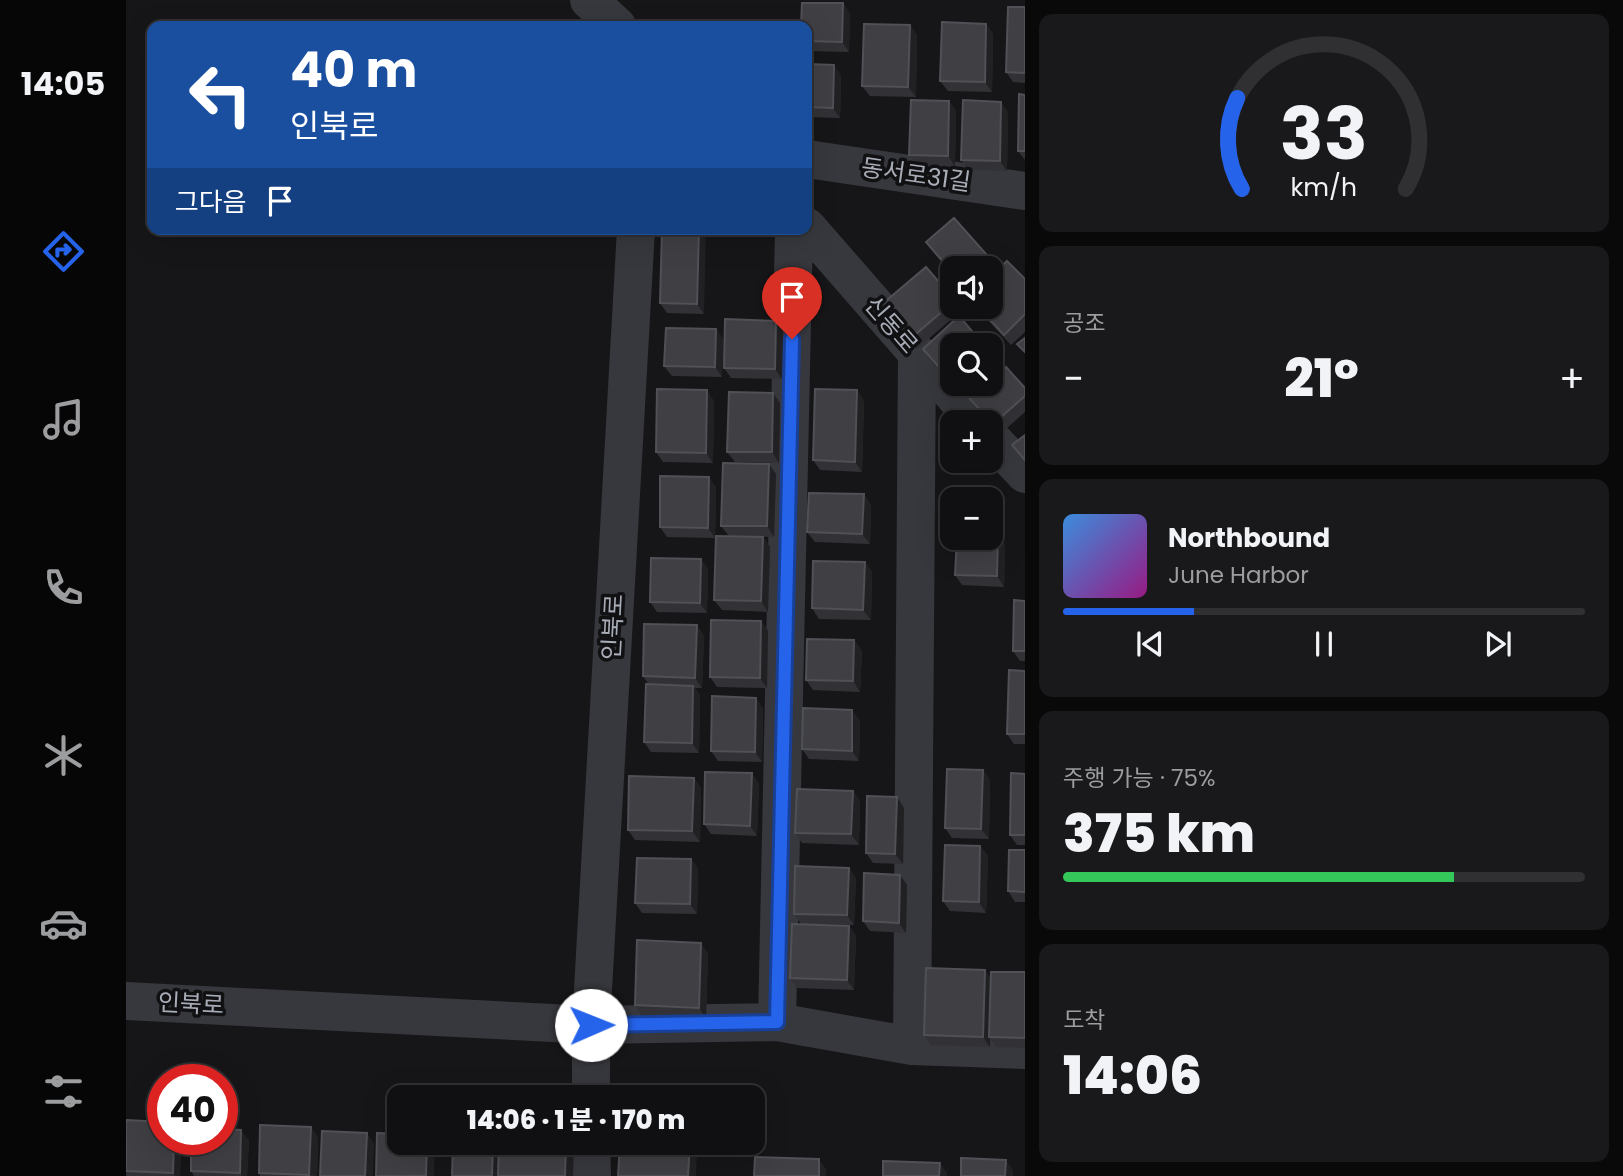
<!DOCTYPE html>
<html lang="ko">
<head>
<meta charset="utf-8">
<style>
	:root { --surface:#101012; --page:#19191b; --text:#f1f3f6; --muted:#9c9d9f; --line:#303032; --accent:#2563eb }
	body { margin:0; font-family:Poppins,"Noto Sans KR",sans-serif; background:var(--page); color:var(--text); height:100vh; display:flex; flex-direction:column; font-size:26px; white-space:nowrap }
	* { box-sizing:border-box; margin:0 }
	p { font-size:23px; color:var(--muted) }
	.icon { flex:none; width:38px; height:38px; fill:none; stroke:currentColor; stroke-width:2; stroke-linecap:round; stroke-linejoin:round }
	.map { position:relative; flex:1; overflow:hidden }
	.sheet { display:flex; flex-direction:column; gap:14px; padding:14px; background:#09090a; width:598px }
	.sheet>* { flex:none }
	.guide { position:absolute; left:21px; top:21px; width:665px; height:214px; border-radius:14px; box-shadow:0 7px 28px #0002,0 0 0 2px var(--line); background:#1a4fa0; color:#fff; overflow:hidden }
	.fabs { position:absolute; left:814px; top:256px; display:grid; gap:14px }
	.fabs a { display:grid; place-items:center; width:63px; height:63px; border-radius:14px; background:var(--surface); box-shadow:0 7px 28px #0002,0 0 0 2px var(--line); font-size:35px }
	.speed { position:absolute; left:21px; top:1064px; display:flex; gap:14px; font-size:35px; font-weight:700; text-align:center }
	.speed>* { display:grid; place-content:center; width:91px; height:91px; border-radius:50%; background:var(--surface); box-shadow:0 7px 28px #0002,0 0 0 2px var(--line); line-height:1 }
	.speed .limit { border:10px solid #d22; background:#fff; color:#111 }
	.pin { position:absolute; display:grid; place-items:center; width:60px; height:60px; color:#fff; margin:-72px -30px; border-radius:50% 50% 50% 0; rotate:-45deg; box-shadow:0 0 7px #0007 }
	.pin .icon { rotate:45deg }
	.me { position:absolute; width:77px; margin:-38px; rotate:89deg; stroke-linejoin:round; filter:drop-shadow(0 0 5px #0008) }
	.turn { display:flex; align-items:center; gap:24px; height:147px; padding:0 28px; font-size:32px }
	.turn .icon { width:91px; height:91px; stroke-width:2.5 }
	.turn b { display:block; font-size:49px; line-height:60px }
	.then { display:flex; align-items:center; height:66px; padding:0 28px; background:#0003; gap:14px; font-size:26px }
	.big { font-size:52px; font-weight:800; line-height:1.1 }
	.sheet .tile { flex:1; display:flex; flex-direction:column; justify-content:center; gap:10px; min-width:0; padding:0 24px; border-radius:14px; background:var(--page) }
	.sheet .dial { align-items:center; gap:0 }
	.dial svg { height:182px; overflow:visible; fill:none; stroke:var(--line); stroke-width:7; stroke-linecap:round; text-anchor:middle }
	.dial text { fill:var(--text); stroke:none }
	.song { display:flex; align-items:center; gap:21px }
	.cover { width:84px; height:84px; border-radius:10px; background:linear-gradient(135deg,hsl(210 70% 55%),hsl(310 70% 35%)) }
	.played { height:7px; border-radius:4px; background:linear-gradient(90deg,var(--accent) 25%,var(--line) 25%) }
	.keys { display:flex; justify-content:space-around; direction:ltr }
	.heat { display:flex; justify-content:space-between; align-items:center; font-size:38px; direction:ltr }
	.charge { height:10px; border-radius:5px; background:linear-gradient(90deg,#34c759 75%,var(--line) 0) }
	.trip { position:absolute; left:261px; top:1085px; width:378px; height:70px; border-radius:14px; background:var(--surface); box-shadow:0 7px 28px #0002,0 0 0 2px var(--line); font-weight:800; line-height:70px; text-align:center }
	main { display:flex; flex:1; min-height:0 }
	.tabs { display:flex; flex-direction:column; width:126px; justify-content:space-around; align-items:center; background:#060607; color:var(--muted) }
	.tabs .icon { width:49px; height:49px }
	.tabs .selected { color:var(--accent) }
	.tabs b { font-size:32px; color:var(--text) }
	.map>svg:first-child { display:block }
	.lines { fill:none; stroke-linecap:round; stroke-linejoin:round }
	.minor { stroke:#37383d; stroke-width:38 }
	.wall { fill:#323236 }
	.shaded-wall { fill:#212124 }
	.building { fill:#3f3f44; stroke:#4f5156; stroke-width:2 }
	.route-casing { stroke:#184099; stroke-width:18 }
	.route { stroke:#2563eb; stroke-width:12 }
	.labels { text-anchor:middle; stroke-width:7; stroke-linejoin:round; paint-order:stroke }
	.street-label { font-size:24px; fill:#a8adb8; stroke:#111113 }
</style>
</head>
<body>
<main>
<nav class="tabs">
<b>14:05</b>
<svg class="icon selected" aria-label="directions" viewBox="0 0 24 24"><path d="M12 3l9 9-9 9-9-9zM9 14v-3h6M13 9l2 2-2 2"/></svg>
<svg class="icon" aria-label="music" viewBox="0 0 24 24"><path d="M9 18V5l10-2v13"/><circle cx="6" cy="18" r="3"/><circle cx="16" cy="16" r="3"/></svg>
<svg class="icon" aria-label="phone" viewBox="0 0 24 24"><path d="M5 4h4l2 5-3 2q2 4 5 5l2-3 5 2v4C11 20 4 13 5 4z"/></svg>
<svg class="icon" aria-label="climate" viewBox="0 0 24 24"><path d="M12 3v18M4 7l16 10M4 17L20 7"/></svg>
<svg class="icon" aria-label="car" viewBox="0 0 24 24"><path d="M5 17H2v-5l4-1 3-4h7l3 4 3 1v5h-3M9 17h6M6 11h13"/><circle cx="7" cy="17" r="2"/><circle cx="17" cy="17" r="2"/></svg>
<svg class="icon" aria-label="filters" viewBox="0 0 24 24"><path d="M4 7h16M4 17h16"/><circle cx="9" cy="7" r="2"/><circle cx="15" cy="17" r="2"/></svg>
</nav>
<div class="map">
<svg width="899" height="1176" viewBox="0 0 899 1176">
	<rect width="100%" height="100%" fill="#161618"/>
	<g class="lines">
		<path class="minor" d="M463,0l28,26
			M681,159l218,32
			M681,227l170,195
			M864,437l35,37
			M0,1001l465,24 186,-3 135,24 113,4
			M651,1022l17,-793
			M786,1046l5,-691
			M465,1097v-72l45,-796
			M465,1143l1,33"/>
	</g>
	<path class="wall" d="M717,3l7,11 -1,38 -41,-1 -1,-2v-23z
		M899,7v76l-12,-1 -7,-10z
		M860,24l7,10 -1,58 -44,-1 -8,-10z
		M784,25l7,10 -1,62 -46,-1 -8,-10z
		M681,64l34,11 -1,43 -33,-1z
		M899,95v65l-7,-9z
		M823,101l7,10 -1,55 -38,-1 -8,-10z
		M882,112l-1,59 -39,-1 -7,-10z
		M536,229l42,85 -37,-1 -7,-10z
		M800,242l68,21 4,7 27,9v53l-14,13 -36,-39h15v-38h-38v6l-19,-22z
		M826,297v9h7l3,4 -45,39 -29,-33 -7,-11z
		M590,329l7,10 -1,38 -50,-1 -8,-10z
		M657,331l-1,48 -51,-1 -7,-10z
		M826,345v38h23l-13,12 -32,-35 -7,-11z
		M864,352l8,10 -8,7z
		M899,388v24l-25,22 -10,-10v-2h-2l-11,-12 -7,-11z
		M647,393l7,10 -1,60 -44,-1 -8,-10z
		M738,400l-2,72 -42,-2 -7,-10z
		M588,401l-1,62 -50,-1 -7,-10z
		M650,474l-2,63 -45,-1 -8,-10z
		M590,487l-1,51 -48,-1 -7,-10z
		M738,494l7,11 -1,39 -55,-2 -8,-10z
		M637,537l7,10 -2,65 -46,-2 -8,-10z
		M879,544l-1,43 -42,-2 -7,-10z
		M575,559l7,10 -1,44 -50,-1 -7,-10z
		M739,562l7,10 -1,48 -52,-1 -7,-11z
		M899,601v60h-5l-7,-10z
		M635,621l7,10 -1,57 -50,-1 -7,-10z
		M578,635l-2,53h-7l5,8 -1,57 -48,-1 -7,-10 5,-57 -6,-9z
		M728,640l8,11 -2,41 -47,-2 -7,-10z
		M899,671v73h-11l-7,-10z
		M637,708l-1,54 -44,-1 -7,-10z
		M734,720l-1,41 -50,-2 -7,-10z
		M857,770l7,10 -1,59 -37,-1 -7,-10z
		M899,774v71h-8l-7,-10z
		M568,778l7,10 -1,54 -65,-2 -7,-10z
		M633,783l-2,53 -46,-2 -7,-10z
		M727,791l7,10 -1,44 -57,-2 -7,-10z
		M771,797l7,11 -1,56 -30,-1 -7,-10z
		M854,846l8,10 -2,57 -36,-2 -7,-10z
		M899,850v52h-10l-7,-11z
		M565,859l7,10 -1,45 -55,-1 -7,-10z
		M723,868l7,10 -2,47 -53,-1 -7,-10z
		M774,875l7,10 -1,48 -36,-2 -7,-10z
		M723,926l7,10 -2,54 -57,-2 -7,-10z
		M582,953l-2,65 -64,-2 -7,-11z
		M899,972v76l-28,-1 -7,-9v9l-59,-2 -7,-10 67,-57z
		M0,1120l55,19 -1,37h-54z
		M192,1137l-1,39h-57l-1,-3z
		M123,1140l-2,36h-53l-3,-5z"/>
	<path class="shaded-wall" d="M717,3l7,11 -1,38 -7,-10z
		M860,24l7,10 -1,58 -7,-10z
		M784,25l7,10 -1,62 -8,-10z
		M708,65l7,10 -1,43 -7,-10z
		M823,101l7,10 -1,55 -7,-10z
		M875,102l7,10 -1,59 -7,-10z
		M573,229h7l-2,85 -7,-10z
		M650,321l7,10 -1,48 -7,-10z
		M590,329l7,10 -1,38 -7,-10z
		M581,390l7,11 -1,62 -7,-10z
		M731,390l7,10 -2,72 -7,-10z
		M647,393l7,10 -1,60 -7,-11z
		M643,464l7,10 -2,63 -7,-11z
		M583,477l7,10 -1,51 -7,-10z
		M738,494l7,11 -1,39 -8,-10z
		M872,534l7,10 -1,43 -7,-11z
		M637,537l7,10 -2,65 -7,-11z
		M575,559l7,10 -1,44 -7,-10z
		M739,562l7,10 -1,48 -8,-10z
		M635,621l7,10 -1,57 -7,-10z
		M571,625l7,10 -2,53 -7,-10z
		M728,640l8,11 -2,41 -7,-11z
		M567,686l7,10 -1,57 -7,-10z
		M630,698l7,10 -1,54 -7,-10z
		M726,710l8,10 -1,41 -7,-10z
		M857,770l7,10 -1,59 -8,-10z
		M626,773l7,10 -2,53 -7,-10z
		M568,778l7,10 -1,54 -8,-11z
		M727,791l7,10 -1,44 -8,-11z
		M771,797l7,11 -1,56 -8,-10z
		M854,846l8,10 -2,57 -7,-11z
		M565,859l7,10 -1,45 -7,-10z
		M723,868l7,10 -2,47 -7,-10z
		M774,875l7,10 -1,48 -7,-10z
		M723,926l7,10 -2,54 -7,-10z
		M575,943l7,10 -2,65 -7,-10z
		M859,970l7,10 -2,67 -7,-10z
		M185,1127l7,10 -1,39 -8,-1z
		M115,1130l8,10 -2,36h-5l-2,-3z
		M241,1133l7,10 -1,33h-8z
		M48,1139h7l-1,37h-5l-2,-3z
		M301,1143h6l2,2 -1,31h-8z
		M367,1143h6l1,33h-8z
		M440,1143h8l-1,33h-8z
		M564,1143l7,9 -1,24h-8z
		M693,1159l7,10v7h-7z
		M880,1160l7,10v6h-8z
		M814,1163l7,10v3h-8z"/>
	<path class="building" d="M676,3h41l-1,39 -35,-1v-15h-6z
		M882,7h17v66l-19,-1z
		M816,22l44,2 -1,58 -45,-1z
		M738,24l46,1 -2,62 -46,-1z
		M681,64l27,1 -1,43 -26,-1z
		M893,94l6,1v56h-7z
		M785,100l38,1 -1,55 -39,-1z
		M837,100l38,2 -1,59 -39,-1z
		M828,218l40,45 -6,5h-36v4l-26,-30z
		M536,229h37l-2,75 -37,-1z
		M881,261l18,18v35l-21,21 -27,-29h13v-29z
		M800,267l26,30v6l-42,36 -29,-34z
		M833,316l25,29h-32v37l-29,-33z
		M599,319l51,2 -1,48 -51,-1z
		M540,328l50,1 -1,38 -51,-1z
		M899,338v14l-8,-8z
		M880,367l19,21v8l-32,28 -23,-25 18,-16h2v-2z
		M531,389l50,1 -1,63 -50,-1z
		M689,389l42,1 -2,72 -42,-2z
		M603,392l44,1 -1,59h-45z
		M899,435v25l-13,-15z
		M597,463l46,1 -2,62h-46z
		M534,476l49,1 -1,51 -48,-1z
		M683,493l55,1 -2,40 -55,-2z
		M864,534h8l-1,42 -42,-1 2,-38h33z
		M590,536l47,1 -2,64 -47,-1z
		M525,558l50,1 -1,44 -50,-1z
		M687,561l52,1 -2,48 -51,-2z
		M888,600l11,1v50h-12z
		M585,620l50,1 -1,57 -50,-1z
		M518,624l53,1 -2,53 -52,-2z
		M681,639l47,1 -1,41 -47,-1z
		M883,670l16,1v63h-18z
		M520,684l47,2 -1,57 -48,-1z
		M586,696l44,2 -1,54 -44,-1z
		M677,708l49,2v41l-50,-2z
		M821,769l36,1 -2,59 -36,-1z
		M579,772l47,1 -2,53 -46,-2z
		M885,773l14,1v61h-15z
		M503,776l65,2 -2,53 -64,-1z
		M671,789l56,2 -2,43 -56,-1z
		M741,796l30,1 -2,57 -29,-1z
		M819,845l35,1 -1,56 -36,-1z
		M883,850h16v42l-17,-1z
		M511,858l54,1 -1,45 -55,-1z
		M669,866l54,2 -2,47 -53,-1z
		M738,873l36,2 -1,48 -36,-2z
		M666,924l57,2 -2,54 -57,-2z
		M511,940l64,3 -2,65 -64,-3z
		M800,968l59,2 -2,67 -59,-2z
		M865,972h34v66l-36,-1z
		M0,1120l37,2v17h11l-1,34 -47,-2z
		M134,1125l51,2 -2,48 -50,-2z
		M96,1129l19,1 -1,43 -49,-2v-32h31z
		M196,1131l45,2 -2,43h-45z
		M251,1133l22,1v9h28l-1,33h-50z
		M327,1143h40l-1,33h-40z
		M373,1143h67l-1,33h-67z
		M494,1143h70l-2,33h-70z
		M629,1157l64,2v17h-65z
		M835,1158l45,2 -1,16h-44z
		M757,1161l57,2 -1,13h-56z"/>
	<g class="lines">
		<defs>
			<path id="route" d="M465,1025l186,-3 15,-683"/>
		</defs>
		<use href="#route" class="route-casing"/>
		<use href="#route" class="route"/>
	</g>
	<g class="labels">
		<g class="street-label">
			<text transform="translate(790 175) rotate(8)" y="8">동서로31길</text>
			<text transform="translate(765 325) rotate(49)" y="8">신동로</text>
			<text transform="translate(487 627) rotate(-87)" y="8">인북로</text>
			<text transform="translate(65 1004) rotate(3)" y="8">인북로</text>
		</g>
	</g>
</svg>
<div class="fabs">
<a><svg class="icon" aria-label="sound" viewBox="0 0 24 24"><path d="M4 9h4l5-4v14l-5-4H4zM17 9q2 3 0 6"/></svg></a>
<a><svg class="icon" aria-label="search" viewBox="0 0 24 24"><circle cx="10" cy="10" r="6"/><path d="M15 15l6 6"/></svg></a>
<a>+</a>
<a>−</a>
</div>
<div class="speed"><div class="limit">40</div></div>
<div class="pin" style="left:666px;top:339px;background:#d93025"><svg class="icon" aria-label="arrive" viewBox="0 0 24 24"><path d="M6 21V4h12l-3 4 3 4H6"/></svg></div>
<svg class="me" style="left:465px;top:1025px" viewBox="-20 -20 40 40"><circle r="19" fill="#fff"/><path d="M0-13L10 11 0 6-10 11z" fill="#2563eb"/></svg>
<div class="trip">14:06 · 1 분 · 170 m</div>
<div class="guide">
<div class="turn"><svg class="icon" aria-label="left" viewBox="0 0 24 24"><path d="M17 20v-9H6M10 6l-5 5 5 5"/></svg><div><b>40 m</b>인북로</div></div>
<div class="then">그다음<svg class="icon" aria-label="arrive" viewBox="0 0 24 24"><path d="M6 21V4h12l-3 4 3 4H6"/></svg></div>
</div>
</div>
<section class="sheet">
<div class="tile dial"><svg viewBox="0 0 100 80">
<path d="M14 69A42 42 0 1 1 86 69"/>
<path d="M14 69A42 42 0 0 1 12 29" stroke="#2563eb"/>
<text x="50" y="56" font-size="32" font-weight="700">33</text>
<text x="50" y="72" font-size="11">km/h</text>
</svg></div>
<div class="tile"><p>공조</p>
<div class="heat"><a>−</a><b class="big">21°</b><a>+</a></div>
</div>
<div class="tile">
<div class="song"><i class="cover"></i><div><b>Northbound</b><p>June Harbor</p></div></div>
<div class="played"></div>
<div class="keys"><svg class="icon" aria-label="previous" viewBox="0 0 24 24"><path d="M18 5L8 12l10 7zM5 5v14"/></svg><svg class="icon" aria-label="pause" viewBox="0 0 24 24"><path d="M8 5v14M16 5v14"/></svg><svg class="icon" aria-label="next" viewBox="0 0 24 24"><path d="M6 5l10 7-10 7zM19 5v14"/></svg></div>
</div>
<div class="tile"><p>주행 가능 · 75%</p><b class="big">375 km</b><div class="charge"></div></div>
<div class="tile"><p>도착</p><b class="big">14:06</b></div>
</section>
</main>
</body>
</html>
